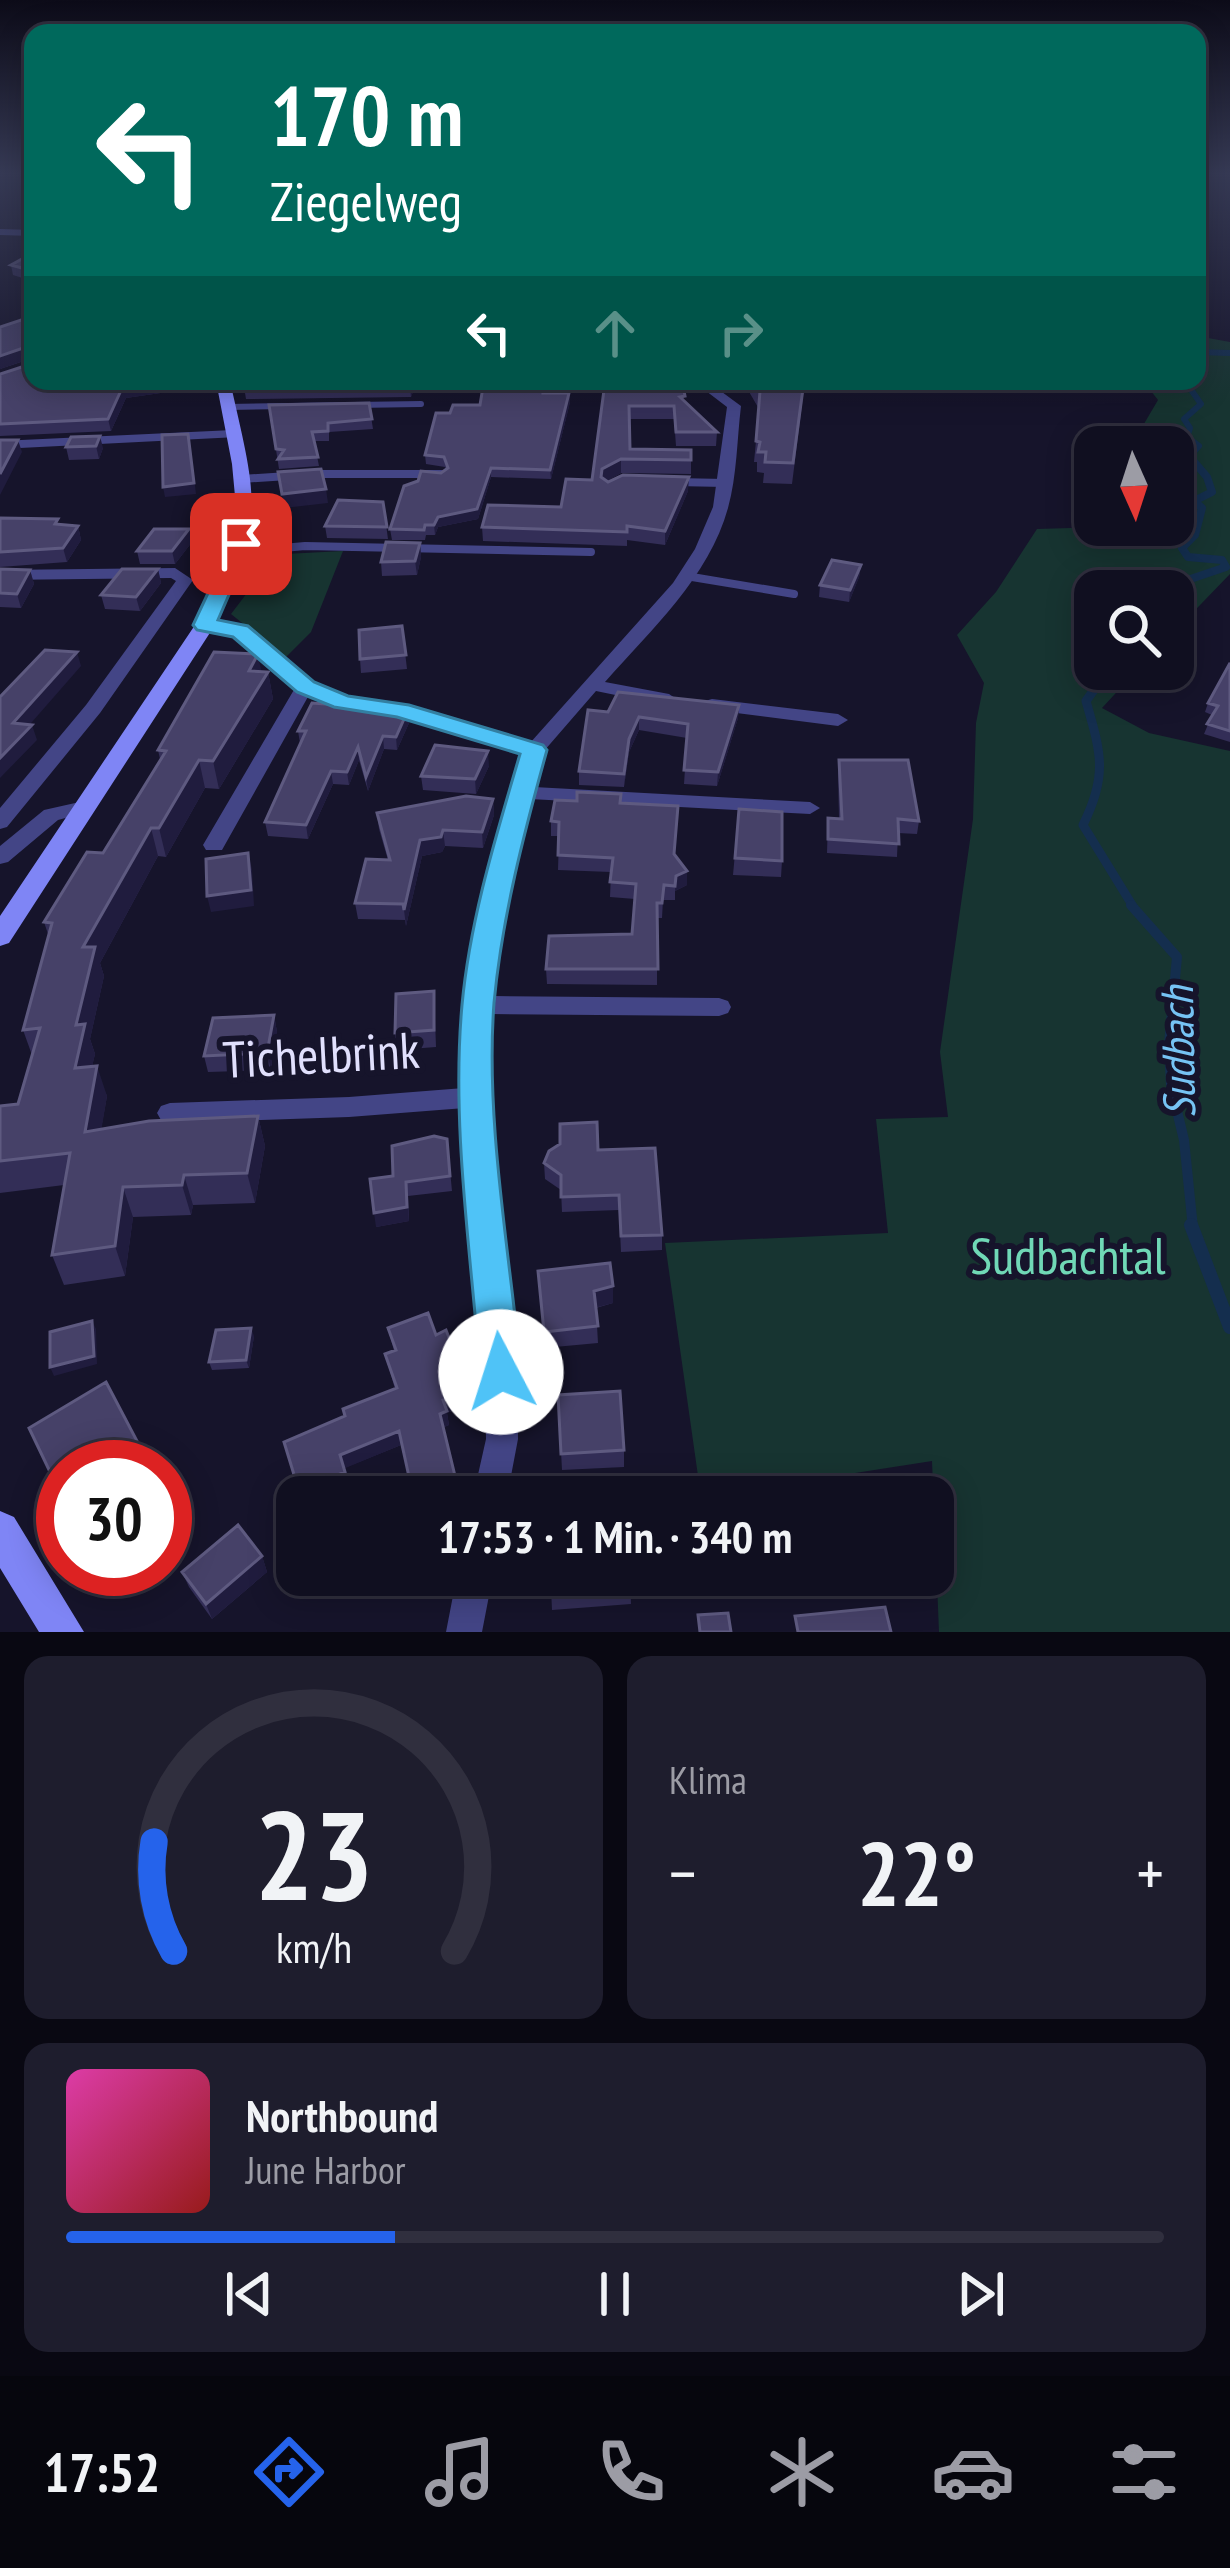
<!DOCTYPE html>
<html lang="de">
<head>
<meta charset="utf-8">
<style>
	:root { --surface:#100f20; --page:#1e1d2d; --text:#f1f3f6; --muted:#9c9ca5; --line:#302f3e; --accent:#2563eb }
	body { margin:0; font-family:"PT Sans Narrow",sans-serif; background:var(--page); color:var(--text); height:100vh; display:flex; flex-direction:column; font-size:45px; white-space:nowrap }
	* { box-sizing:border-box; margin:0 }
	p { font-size:39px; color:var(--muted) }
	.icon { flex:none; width:66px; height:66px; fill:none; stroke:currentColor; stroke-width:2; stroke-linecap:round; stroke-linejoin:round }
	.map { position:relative; height:1632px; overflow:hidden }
	.details { display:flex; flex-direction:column; gap:24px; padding:24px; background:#090812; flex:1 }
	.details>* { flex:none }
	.guide { position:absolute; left:24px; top:24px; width:1182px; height:366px; border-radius:24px; box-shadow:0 6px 30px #0003,0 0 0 3px var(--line); background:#00695c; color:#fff; overflow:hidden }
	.needle { width:78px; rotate:177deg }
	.controls { position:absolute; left:1074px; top:426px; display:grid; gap:24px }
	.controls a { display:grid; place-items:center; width:120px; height:120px; border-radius:24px; background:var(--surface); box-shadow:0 6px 30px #0003,0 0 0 3px var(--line); font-size:60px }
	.speed { position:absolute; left:36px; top:1440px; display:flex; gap:24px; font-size:60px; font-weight:700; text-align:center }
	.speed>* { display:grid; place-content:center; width:156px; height:156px; border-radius:50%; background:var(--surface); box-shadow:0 6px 30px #0003,0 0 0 3px var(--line); line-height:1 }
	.speed .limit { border:18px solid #d22; background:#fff; color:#111 }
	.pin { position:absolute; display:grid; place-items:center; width:102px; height:102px; color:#fff; margin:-51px; border-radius:24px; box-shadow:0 6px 18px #0006 }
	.me { position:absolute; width:132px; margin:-66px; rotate:355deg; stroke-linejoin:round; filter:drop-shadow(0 0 9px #0008) }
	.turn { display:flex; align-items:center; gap:42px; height:252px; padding:0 48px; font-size:54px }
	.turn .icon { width:156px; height:156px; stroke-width:2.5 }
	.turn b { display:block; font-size:84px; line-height:102px }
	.lanes { display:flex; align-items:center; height:114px; padding:0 48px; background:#0003; justify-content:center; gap:60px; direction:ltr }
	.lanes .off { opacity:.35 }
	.big { font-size:90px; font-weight:700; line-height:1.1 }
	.details .widget { flex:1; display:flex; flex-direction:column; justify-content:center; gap:18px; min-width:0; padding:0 42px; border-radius:24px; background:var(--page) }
	.details .dial { align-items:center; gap:0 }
	.dial svg { height:312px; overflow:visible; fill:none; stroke:var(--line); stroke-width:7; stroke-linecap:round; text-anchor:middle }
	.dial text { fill:var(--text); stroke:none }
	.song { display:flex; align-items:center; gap:36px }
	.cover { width:144px; height:144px; border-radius:18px; background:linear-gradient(135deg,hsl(320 70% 55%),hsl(0 70% 35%)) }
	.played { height:12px; border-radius:6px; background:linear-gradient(90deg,var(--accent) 30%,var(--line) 30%) }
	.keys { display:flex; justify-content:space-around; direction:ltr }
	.heat { display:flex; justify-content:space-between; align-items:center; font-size:66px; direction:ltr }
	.details .tiles { flex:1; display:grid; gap:24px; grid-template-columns:1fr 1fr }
	.widget:last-child { grid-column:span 2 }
	.trip { position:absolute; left:276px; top:1476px; width:678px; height:120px; border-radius:24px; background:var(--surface); box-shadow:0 6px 30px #0003,0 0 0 3px var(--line); font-weight:700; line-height:120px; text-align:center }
	.tab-bar { display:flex; height:192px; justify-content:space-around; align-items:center; background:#06060d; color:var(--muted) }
	.tab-bar .icon { width:84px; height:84px }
	.tab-bar .on { color:var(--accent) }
	.tab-bar b { font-size:54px; color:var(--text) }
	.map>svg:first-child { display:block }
	.green { fill:#173431 }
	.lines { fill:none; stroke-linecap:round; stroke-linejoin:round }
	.stream-far4 { stroke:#142e4e; stroke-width:6 }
	.stream-far3 { stroke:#142e4e; stroke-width:8 }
	.stream-far2 { stroke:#142e4e; stroke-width:9 }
	.stream-far1 { stroke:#142e4e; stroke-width:10 }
	.stream { stroke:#142e4e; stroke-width:14 }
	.service-far1 { stroke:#434586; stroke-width:6 }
	.service { stroke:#434586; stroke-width:8 }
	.minor { fill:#434586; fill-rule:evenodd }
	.secondary { fill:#7f85f5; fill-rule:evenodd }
	.wall { fill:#332e57 }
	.shaded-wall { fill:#201c3e }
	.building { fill:#464168; stroke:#5e5a80; stroke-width:3 }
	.route { fill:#4fc3f7; stroke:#337fa1; stroke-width:3 }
	.labels { text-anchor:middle; stroke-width:12; stroke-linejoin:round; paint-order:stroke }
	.water-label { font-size:45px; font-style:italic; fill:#76c3f4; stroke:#16142b }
	.near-street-label { font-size:51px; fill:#e1e0fd; stroke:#16142b }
	.near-park-label { font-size:51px; fill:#70d8b6; stroke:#16142b }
</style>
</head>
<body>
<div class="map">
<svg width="1230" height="1632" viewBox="0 0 1230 1632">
	<rect width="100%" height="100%" fill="#16142b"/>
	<path class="green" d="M1197,336l33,6v232l-57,59v-42h-78v78h43l-36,39 47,25 81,18v881h-291l-7,-171 -231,36 -36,-254 223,-10 -12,-114 72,-2 -8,-65 33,-233 3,-96 8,-40 -27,-48 39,-43 41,-63 136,-4v-78h-35v-13l20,-34 -15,-19h54z
		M343,551l-32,81 -26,26 -54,-44 26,-34 9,-25z"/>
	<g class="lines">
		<path class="stream-far4" d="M1197,352l33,1
			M1185,381l16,23 -17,15 6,9 -3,9 12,9 -9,10"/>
		<path class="stream-far3" d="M1155,591l71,-24 -4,-7 -34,-3 -6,-9 13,-13 7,-27 -8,-7 18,-9 -5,-15 -17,-20 3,-4"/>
		<path class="stream-far2" d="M1109,669l-23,32c15,52 22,74 -3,124l51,83"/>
		<path class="stream-far1" d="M1131,905l46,52 -8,87 2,42 13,54 9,88"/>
		<path class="stream" d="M1191,1225l39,102"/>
		<path class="service-far1" d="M228,407l193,-3"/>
		<path class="service" d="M313,474h128
			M241,479l47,-3
			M675,482l50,1
			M239,552l66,-6 286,6
			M686,576l108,18"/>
		<path class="minor" d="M0,229l33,1v6l-33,-1z
			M693,381h14l34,25c-4,33 -4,70 -13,102 -19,69 -77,122 -123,174l64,12 9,6 -9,6 -73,-15 -52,60 -10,36 276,15 10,6 -10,6 -280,-15 -19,72 -19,125 227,2 9,3 3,6 -3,6 -9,3 -229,-2v83l27,275 1,67 -11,58h-34l13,-58 -1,-67 -20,-264 -116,9 -179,6 -9,-3 -4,-7 4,-7 9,-3 179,-6 115,-9 2,-83 23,-134 34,-118 -125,-38 -56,-7 -33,-13 -87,155h-16l-3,-5 92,-157 -61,-53 -35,-6 -3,-4 9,-5 41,7 66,56 34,14 54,7 130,39 143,-160 22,-34 18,-42 14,-100z
			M233,430l7,4 -2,3 -238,12v-8z
			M175,568l18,12 -93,133 -93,114 -7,2v-21l86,-103 90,-124 -5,-3 -171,2v-10z
			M712,699l126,15 10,6 -10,6 -133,-17 -2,-4 2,-4z
			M84,801l10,6 -3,4 -33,9 -50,42 -8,2v-18l44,-36z
			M457,1575h36l-11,57h-36z"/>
		<path class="secondary" d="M216,381h14c24,109 39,140 -15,244l-206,318 -9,3v-30l195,-291 29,-57 12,-61 -4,-43z
			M0,1511l14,6 70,115h-45l-39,-64z"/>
	</g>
	<path class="wall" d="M33,253v49l-7,-2 -2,-10 4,-2 -2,-7 3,-1 -16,-5 -2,-10z
		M33,316v65h155v8l-62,9 -15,33 -111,5v-62l31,-10 2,-6 -33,11z
		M243,381h174l-6,16 -165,2z
		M618,381h64l2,21 33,30 -1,14h-40l-2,-27h-45l1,30 61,1v24l-70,-1 -15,8 82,10 -23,54 -38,-5v6l-144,-5 -1,-14 79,-20 31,-27 28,-90z
		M749,381h56l-13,103 -29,-1 1,-10 -7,-1v-10h-3l5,-53 -11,-19z
		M544,393h25l1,9 -19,77 -60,-2 -13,42 -40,8 -3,8h-9l-1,5h-33l-2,-11 56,-60 -1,-2 -19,-3 -1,-9 25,-42 30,-8z
		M369,403l4,26 -44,3v9h-15l5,25 -40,3 -10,-64z
		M71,437l32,11 -4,11 -30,1 -3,-13z
		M383,502l5,37 -61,-1 -2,-12z
		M0,518l78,8 3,14 -14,22 -67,5z
		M189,529l3,13 -17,22h-35l-3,-13z
		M420,543l1,14 -4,18 -35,1 -1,-14z
		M861,565l-2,12 -10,25 -30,-5 1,-12z
		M0,569l30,1 4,14 -13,24 -21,-1z
		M158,569l3,14 -21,28 -35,-2 -4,-14z
		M402,626l5,43 -46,4 -1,-14z
		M1230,663v79l-26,-8 8,-19 -7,-3 3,-9z
		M261,672h7l5,27 -54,90 -14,-1 -39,69 -8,-1 -58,107 4,13 -14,63 5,15 -3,12 15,30 -6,33 157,-13 7,30 -10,57 -62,2 -2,10 -58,2 -8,59 -61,9 -12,-30 12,-70 -64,8v-87l18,-2 14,-49 -9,-25 26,-93 -5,-15 59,-69 57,-94 -2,-9z
		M739,705l-1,13 -21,68 -33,-2 3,-46 -48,-8 -10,22 -5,35 -45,-2v-14l29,-59z
		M408,710l1,13 -12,27 -13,-1 -16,42 -9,-31 -10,25 -16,-1 -25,55 -40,-3 -3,-14 35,-79 -2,-12z
		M839,760l80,61 -2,13 -19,-1 -1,24 -70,-4 1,-35h11l-1,-45z
		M489,766l-13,28 -53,-4 -2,-14z
		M621,794v9l54,52 12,16v14l-12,6v9h-12l-1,18h-5v67l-110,-1 -1,-15 86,-35 3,-35 -25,-2 1,-25 -53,-2 1,-34h-8v-15l26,-20z
		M493,799l1,16 -11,33 -38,-2 -3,6 -20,4 -16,70 -1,-6 -47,-1 -3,-16 33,-43 -9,-31 -2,-16z
		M739,809l43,52 -1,16 -48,-2z
		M434,991l2,56 -39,3 -2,-17z
		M274,1015l3,17 -6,38 -63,2 -4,-16z
		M447,1139l5,52 -44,5 1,25 -33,6 17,-51z
		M598,1150l64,85v15l-41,2 -2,-42 -57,2 -1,-22 -16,-11 -1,-16z
		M538,1271l75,15v17l-17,5 2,35 -54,5z
		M388,1328l48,7 33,54 2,14 -24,10 2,12 -5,2 13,63 -46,-4 -10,-41 -57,23 5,18 -27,11h-22l-16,-55 61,-26 50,-27 -10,-35 9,-3z
		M254,1336l-5,32 -37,2 -3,-8z
		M558,1395l66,55v17l-62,3z
		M262,1556l5,16 -55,47 -23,-32 -7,-15z
		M539,1575h91l1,29 -79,6 -1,-22z"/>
	<path class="shaded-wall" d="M29,346l3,12 -32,11v-13z
		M158,381h30v8l-62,9 -15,33 -3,-12 15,-33z
		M411,381h6l-6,16 -1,-12z
		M569,393l1,9 -19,77 -1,-9z
		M100,436l3,12 -4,11 -3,-13z
		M18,440l4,12 -22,43v-21z
		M190,444l6,50 -31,3 -2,-10z
		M621,459v14l-18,10 -2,8 1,-22z
		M491,468v9l-13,42 -40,8 -3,8 -1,-10 4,-8z
		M689,477l-1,14 -23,54v-14z
		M326,489l2,14 -44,5 -2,-14z
		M78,526l3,14 -14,22 -4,-14z
		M189,529l3,13 -17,22 -3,-13z
		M420,543l1,14 -4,18 -2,-14z
		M861,565l-2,12 -10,25 1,-12z
		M158,569l3,14 -21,28 -4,-14z
		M30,570l4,14 -13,24 -4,-14z
		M77,652l4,14 -63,72 -5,-15z
		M258,654l5,27 5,-9 5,27 -54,90 -6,-28 36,-90z
		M739,705l-1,13 -21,68 1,-14z
		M408,710l1,13 -12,27 -1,-13z
		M639,717v13l-10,22 -5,35 5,-48z
		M32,725l5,15 -37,38v-20z
		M383,736l1,13 -16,42 -2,-14z
		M358,747l1,13 -10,25 -2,-13z
		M488,751l1,15 -13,28 -1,-15z
		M199,760l6,28 -39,69 -7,-29z
		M331,771l2,13 -25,55 -2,-14z
		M493,799l1,16 -11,33 -1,-16z
		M151,828l7,28 -58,107 4,13 -14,63 5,15 -10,44 -10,-30 8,-121z
		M443,830l2,16 -3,6 -20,4 -16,70 -2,-16 16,-70z
		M248,853l4,16 2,37 -43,6 -4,-16z
		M687,871v14l-12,6 1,-15z
		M274,1015l3,17 -6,38 -4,-17z
		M97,1066l10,30 -11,66 -11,-30z
		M258,1116l7,30 -10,57 -8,-30z
		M184,1175l9,30 -2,10 -9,-30z
		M406,1182l3,39 -33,6 -2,-14z
		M123,1187l10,30 -8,59 -10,-30z
		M613,1286v17l-19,5v-17z
		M92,1321l4,8 1,35 -43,12 -4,-9z
		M251,1328l3,8 -5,32 -3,-8z
		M469,1389l2,14 -24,10 2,12 -7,3 -2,-14 3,-14z
		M399,1431l2,14 -58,24 -3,-14z
		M345,1472l4,14 -27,11h-22l-1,-6z
		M455,1476l2,14 -23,7h-22v-8z
		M262,1556l5,16 -55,47 -6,-15z"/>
	<path class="building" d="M33,253v18l-22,-6z
		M33,316v33l-4,-3 -29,10v-29z
		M33,357v24h125l-35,5 -15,33 -108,5v-50l31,-10z
		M243,381h168l-1,4 -166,2z
		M484,381h60l-1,12h26l-19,77 -59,-2 -14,41 -39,8 -4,8h-9l-1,5 -34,-1 14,-43 14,-5 3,-10 20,2 7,-5 -4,-11 -19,-2 11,-42h14l3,-8h27z
		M621,381h61l3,15 -5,1 37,35h-41l-2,-26h-45l1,43 61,1v10l-70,-1 -19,10 -1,8 7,5 15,-7 66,2 -24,54 -38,-5v6l-145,-5 6,-22 73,2 5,-28 26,1 12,-90h19z
		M755,381h49l-11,82 -28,-1 1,-10h-8l2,-10 -4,-1 4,-50z
		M369,403l3,16 -44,4v8l-16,1 6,25 -40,2 6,-9 -8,-1 -7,-44z
		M188,434l6,49 -31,4 -1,-52z
		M100,436l-4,10 -30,1 5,-10z
		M0,440h18l-18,34z
		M321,469l5,20 -44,5 -4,-22z
		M338,500l45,2 4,25 -62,-1z
		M0,518l58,1 -3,5 23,2 -15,22 -63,4z
		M154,529h35l-17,22h-35z
		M386,542l34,1 -5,18 -34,1z
		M832,560l29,5 -11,25 -30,-5z
		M0,569l30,1 -13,24 -17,-1z
		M122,569h36l-22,28 -35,-2z
		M402,626l4,29 -46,4 -1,-29z
		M45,650l32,2 -64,71 19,2 -32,33v-61z
		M214,652l44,2 -9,17 19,1 -55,89 -14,-1 -40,68h-8l-68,119h12l-19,78 9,-1 -10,44 22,-2 -12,66 64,-11 109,-5 -11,57 -63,2 -2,10 -59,2 -8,59 -63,9 18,-102 -70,8v-55l18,-2 22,-76 -17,2 29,-107 -8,-1 43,-70 16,1 63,-102 -8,-1z
		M1230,663v68l-23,-7 11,-18 -10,-3z
		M618,692l121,13 -21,67 -34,-2 4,-46 -49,-7 -10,22 -5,35 -45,-3 9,-61 20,2z
		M312,703l96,7 -12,27 -13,-1 -17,41 -8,-30 -11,25 -16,-1 -25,54 -41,-3 41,-91h-8z
		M435,745l53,6 -13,28 -54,-3z
		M839,760h69l11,61 -21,-2 1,25 -71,-5v-21l14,1z
		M577,792l44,2 -1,9 58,3 -4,48 13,17 -11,5 -1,10 -11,-1 -2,18h-5l1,66h-112l3,-33 83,-2 4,-50 -26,-2 3,-24 -55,-3 1,-33 -8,-1 4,-21 22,1z
		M466,796l27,3 -11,33 -39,-2 -2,7 -21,3 -16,70 -1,-6 -48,-1 11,-44 24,1 -13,-47z
		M739,809l43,3v49l-47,-3z
		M248,853l3,37 -44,6 -1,-37z
		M434,991v39l-39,3 1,-39z
		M274,1015l-7,38 -63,3 9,-38z
		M597,1122l1,28 57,-2 7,87 -41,1 -2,-41 -58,2v-22l-17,-12 5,-12 11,-7v-20z
		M434,1136l13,3 3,37 -44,6 1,25 -33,6 -4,-34 23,-3 -1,-30z
		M610,1263l3,23 -19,5 4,35 -54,6 -6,-61z
		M428,1313l8,22 10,-5 23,59 -26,11 4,11 -7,3 15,62 -43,13v8h-38v-5l37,-6 -12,-55 -59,24 5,17 -46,19 -15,-49 61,-26 -2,-7 54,-21 -12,-34 11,-4 -8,-22z
		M92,1321l2,35 -44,11v-35z
		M251,1328l-5,32 -37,2 7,-32z
		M106,1382l42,80 -7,5h-78v32l-34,-71z
		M620,1391l4,59 -63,4 -3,-59z
		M238,1525l24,31 -56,48 -24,-32z
		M550,1575h80l1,14 -80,5z
		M885,1607l6,25h-93l-3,-16z
		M728,1613l3,19h-31l-2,-17z"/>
	<linearGradient id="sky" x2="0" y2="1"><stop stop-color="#0c0b18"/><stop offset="0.43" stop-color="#363a55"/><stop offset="1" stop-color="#363a55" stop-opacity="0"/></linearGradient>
	<rect width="1230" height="403" fill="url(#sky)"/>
	<path class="route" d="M241,538l10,6 -33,76 30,6 66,56 34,14 61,9 134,40 4,5c-23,83 -45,167 -53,253 -9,119 16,251 27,369l-6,14 -14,5 -15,-5 -6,-14c-9,-120 -29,-247 -18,-367 8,-86 34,-169 58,-251l-123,-37 -63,-10 -37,-15 -64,-55 -36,-7 -4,-5 38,-81z"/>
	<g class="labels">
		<g class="water-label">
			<text transform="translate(1178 1052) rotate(-91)" y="16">Sudbach</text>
		</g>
		<g class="near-street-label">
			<text transform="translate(321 1055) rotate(-3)" y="18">Tichelbrink</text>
		</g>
		<g class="near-park-label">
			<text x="1068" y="1274">Sudbachtal</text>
		</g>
	</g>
</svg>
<div class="controls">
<a><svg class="needle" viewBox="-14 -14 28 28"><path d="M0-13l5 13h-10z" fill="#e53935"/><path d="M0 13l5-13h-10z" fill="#9c9ca5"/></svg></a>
<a><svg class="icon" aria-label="search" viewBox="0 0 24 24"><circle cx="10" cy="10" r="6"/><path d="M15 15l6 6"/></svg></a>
</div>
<div class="speed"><div class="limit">30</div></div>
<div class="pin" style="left:241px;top:544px;background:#d93025"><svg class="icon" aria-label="arrive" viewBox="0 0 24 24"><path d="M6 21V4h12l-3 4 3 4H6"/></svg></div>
<svg class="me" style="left:501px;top:1372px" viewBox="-20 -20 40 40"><circle r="19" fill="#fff"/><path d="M0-13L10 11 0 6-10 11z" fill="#4fc3f7"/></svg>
<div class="trip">17:53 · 1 Min. · 340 m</div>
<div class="guide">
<div class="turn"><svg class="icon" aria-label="left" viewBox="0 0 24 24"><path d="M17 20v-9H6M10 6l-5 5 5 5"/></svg><div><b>170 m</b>Ziegelweg</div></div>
<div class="lanes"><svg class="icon" aria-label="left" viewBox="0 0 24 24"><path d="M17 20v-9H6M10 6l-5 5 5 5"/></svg><svg class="icon off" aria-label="ahead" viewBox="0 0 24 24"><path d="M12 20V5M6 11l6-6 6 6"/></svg><svg class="icon off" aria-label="right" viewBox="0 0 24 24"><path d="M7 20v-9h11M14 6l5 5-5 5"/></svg></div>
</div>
</div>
<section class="details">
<div class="tiles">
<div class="widget dial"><svg viewBox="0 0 100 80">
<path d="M14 69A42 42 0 1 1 86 69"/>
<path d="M14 69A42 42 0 0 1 9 41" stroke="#2563eb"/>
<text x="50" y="56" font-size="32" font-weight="700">23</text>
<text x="50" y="72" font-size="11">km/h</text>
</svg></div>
<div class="widget"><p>Klima</p>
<div class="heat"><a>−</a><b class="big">22°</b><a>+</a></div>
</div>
<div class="widget">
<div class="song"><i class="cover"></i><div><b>Northbound</b><p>June Harbor</p></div></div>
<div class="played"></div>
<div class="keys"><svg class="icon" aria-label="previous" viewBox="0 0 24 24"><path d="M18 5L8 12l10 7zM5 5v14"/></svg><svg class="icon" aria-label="pause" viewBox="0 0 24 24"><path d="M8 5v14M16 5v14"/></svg><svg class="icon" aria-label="next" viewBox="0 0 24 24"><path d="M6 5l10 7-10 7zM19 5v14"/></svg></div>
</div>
</div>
</section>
<nav class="tab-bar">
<b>17:52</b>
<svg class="icon on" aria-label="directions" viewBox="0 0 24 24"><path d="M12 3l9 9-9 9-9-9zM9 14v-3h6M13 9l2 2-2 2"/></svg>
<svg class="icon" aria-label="music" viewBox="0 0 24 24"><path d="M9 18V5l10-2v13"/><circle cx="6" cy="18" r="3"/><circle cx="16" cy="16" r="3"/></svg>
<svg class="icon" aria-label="phone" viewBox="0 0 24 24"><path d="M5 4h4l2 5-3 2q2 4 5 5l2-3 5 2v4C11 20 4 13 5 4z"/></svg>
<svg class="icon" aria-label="climate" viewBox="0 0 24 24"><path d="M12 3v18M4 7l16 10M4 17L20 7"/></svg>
<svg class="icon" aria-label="car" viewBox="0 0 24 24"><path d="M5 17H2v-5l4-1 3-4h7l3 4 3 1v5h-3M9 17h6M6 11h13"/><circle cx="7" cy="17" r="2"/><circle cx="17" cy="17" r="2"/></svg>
<svg class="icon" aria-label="filters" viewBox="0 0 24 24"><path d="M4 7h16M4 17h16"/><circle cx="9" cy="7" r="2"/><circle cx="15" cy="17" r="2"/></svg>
</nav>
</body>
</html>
